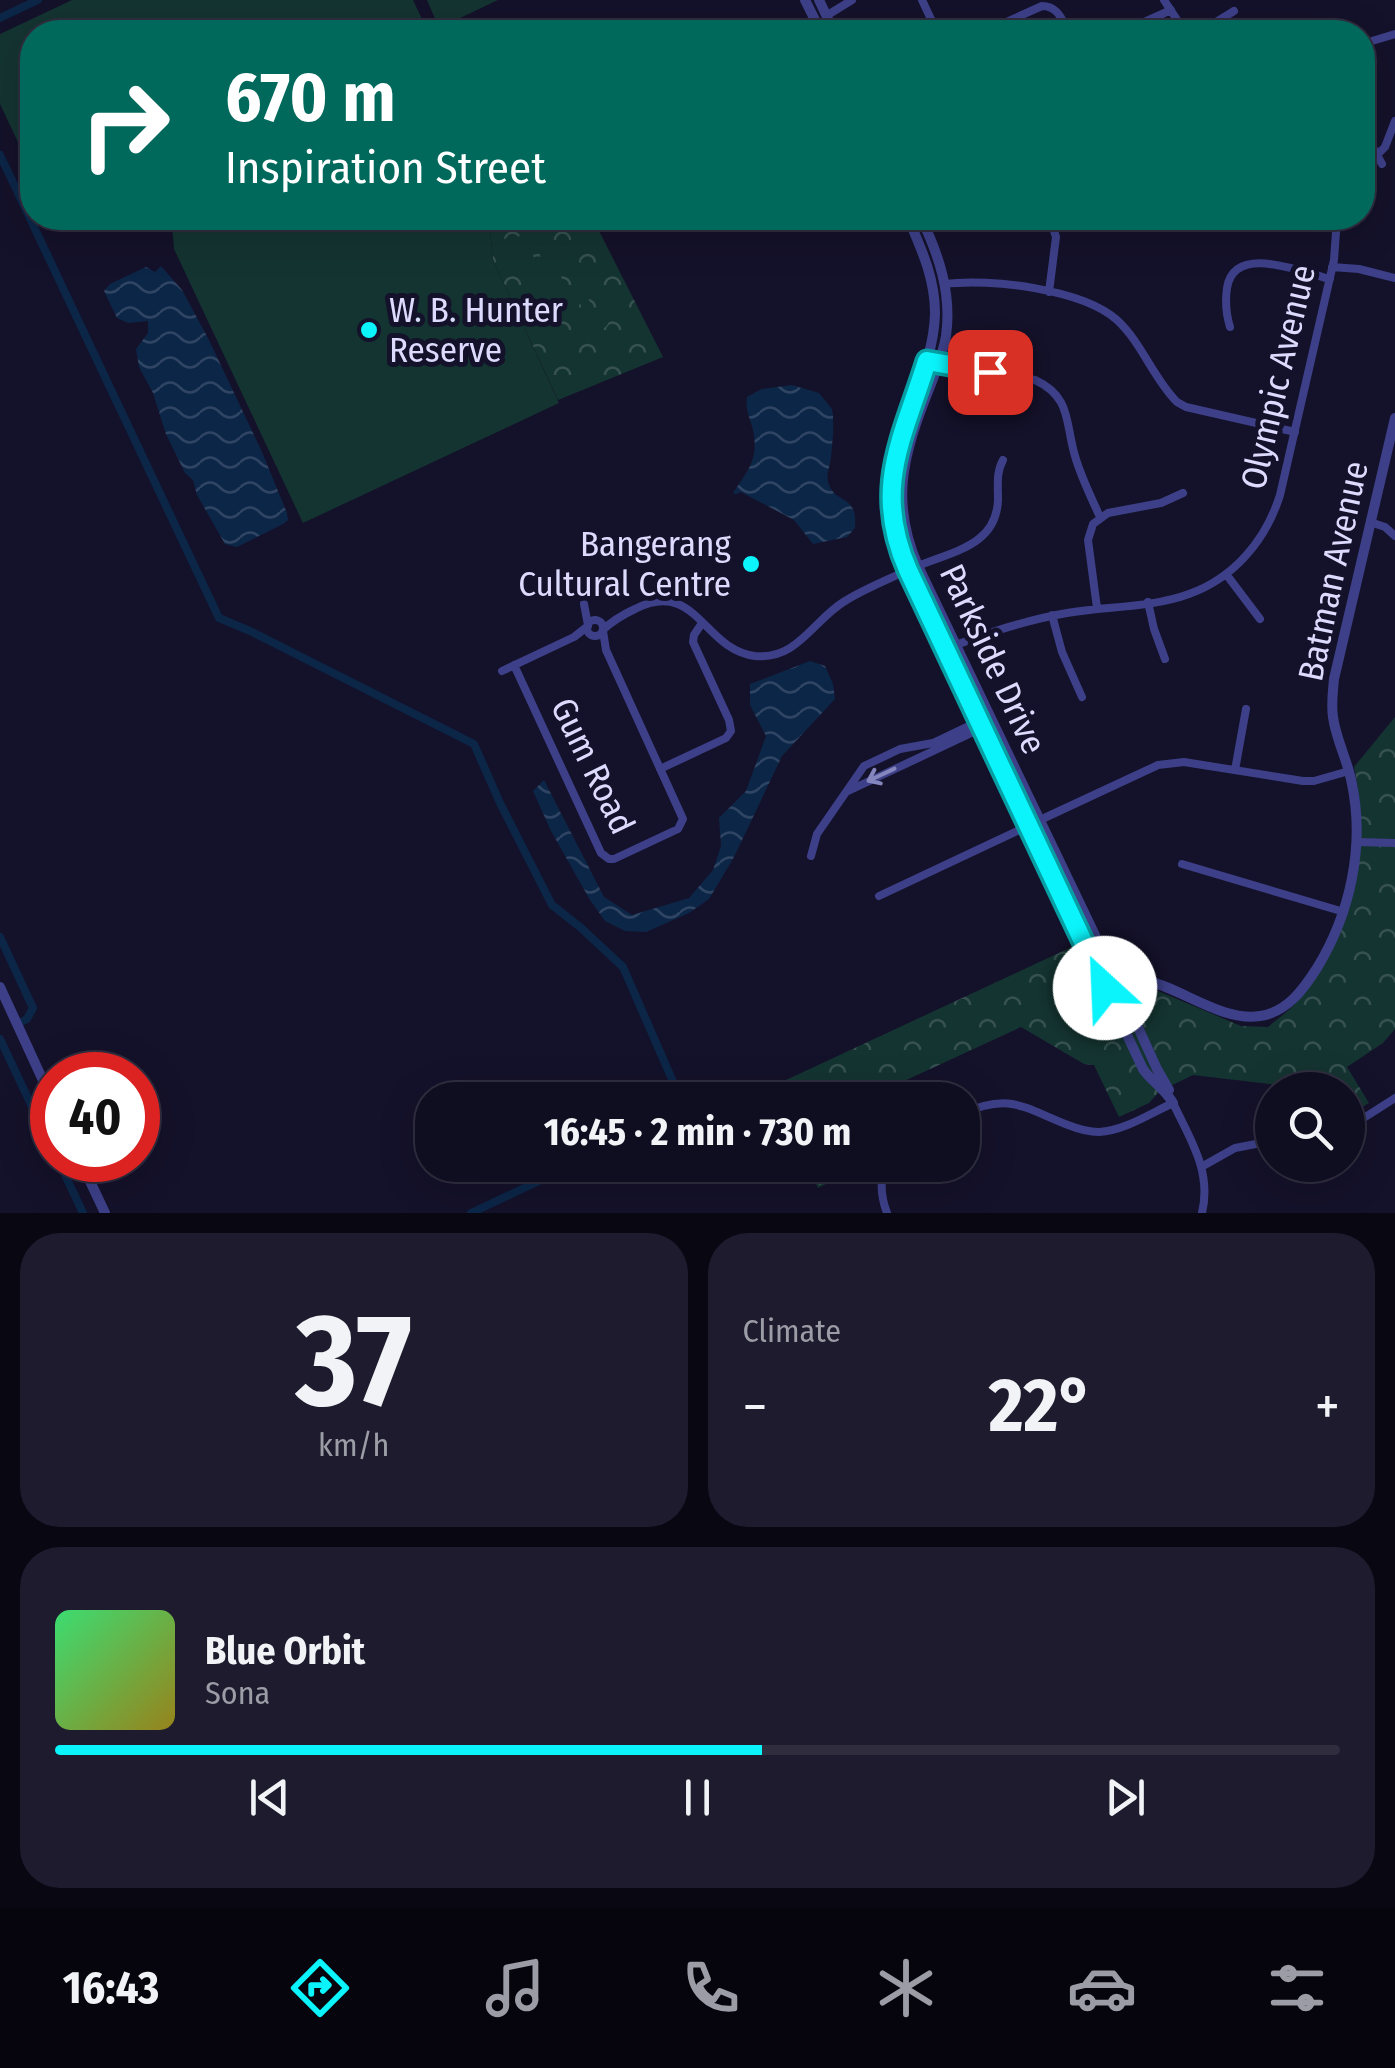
<!DOCTYPE html>
<html lang="en">
<head>
<meta charset="utf-8">
<style>
	:root { --surface:#0f0d20; --page:#1d1b2d; --text:#f1f3f6; --muted:#9b9ca5; --line:#2f2d3e; --accent:#0bf4fb }
	body { margin:0; font-family:"Fira Sans Condensed",sans-serif; background:var(--page); color:var(--text); height:100vh; display:flex; flex-direction:column; font-size:38px; white-space:nowrap }
	* { box-sizing:border-box; margin:0 }
	p { font-size:32px; color:var(--muted) }
	.icon { flex:none; width:55px; height:55px; fill:none; stroke:currentColor; stroke-width:2; stroke-linecap:round; stroke-linejoin:round }
	.map { position:relative; height:1213px; overflow:hidden }
	.details { display:flex; flex-direction:column; gap:20px; padding:20px; background:#080712; flex:1 }
	.details>* { flex:none }
	.top-card { position:absolute; left:20px; top:20px; width:1355px; height:210px; border-radius:40px; box-shadow:0 10px 40px #0002,0 0 0 2px var(--line); background:#00695c; color:#fff; overflow:hidden }
	.tools { position:absolute; left:1255px; top:1072px; display:grid; gap:20px }
	.tools a { display:grid; place-items:center; width:110px; height:110px; border-radius:50%; background:var(--surface); box-shadow:0 10px 40px #0002,0 0 0 2px var(--line); font-size:50px }
	.speed { position:absolute; left:30px; top:1052px; display:flex; gap:20px; font-size:50px; font-weight:700; text-align:center }
	.speed>* { display:grid; place-content:center; width:130px; height:130px; border-radius:50%; background:var(--surface); box-shadow:0 10px 40px #0002,0 0 0 2px var(--line); line-height:1 }
	.speed .limit { border:15px solid #d22; background:#fff; color:#111 }
	.pin { position:absolute; display:grid; place-items:center; width:85px; height:85px; color:#fff; margin:-42px; border-radius:20px; box-shadow:0 5px 15px #0006 }
	.me { position:absolute; width:110px; margin:-55px; rotate:335deg; stroke-linejoin:round; filter:drop-shadow(0 0 8px #0008) }
	.turn { display:flex; align-items:center; gap:35px; height:210px; padding:0 40px; font-size:45px }
	.turn .icon { width:130px; height:130px; stroke-width:2.5 }
	.turn b { display:block; font-size:70px; line-height:85px }
	.big { font-size:75px; font-weight:700; line-height:1.1 }
	.details .tile { flex:1; display:flex; flex-direction:column; justify-content:center; gap:15px; min-width:0; padding:0 35px; border-radius:40px; background:var(--page) }
	.details .dial { align-items:center; gap:0 }
	.dial b { font-size:130px; line-height:1 }
	.song { display:flex; align-items:center; gap:30px }
	.cover { width:120px; height:120px; border-radius:15px; background:linear-gradient(135deg,hsl(140 70% 55%),hsl(50 70% 35%)) }
	.played { height:10px; border-radius:5px; background:linear-gradient(90deg,var(--accent) 55%,var(--line) 55%) }
	.keys { display:flex; justify-content:space-around; direction:ltr }
	.heat { display:flex; justify-content:space-between; align-items:center; font-size:55px; direction:ltr }
	.details .tiles { flex:1; display:grid; gap:20px; grid-template-columns:1fr 1fr }
	.tile:last-child { grid-column:span 2 }
	.trip { position:absolute; left:415px; top:1082px; width:565px; height:100px; border-radius:40px; background:var(--surface); box-shadow:0 10px 40px #0002,0 0 0 2px var(--line); font-weight:700; line-height:100px; text-align:center }
	.dock { display:flex; height:160px; justify-content:space-around; align-items:center; background:#06050d; color:var(--muted) }
	.dock .icon { width:70px; height:70px }
	.dock .on { color:var(--accent) }
	.dock b { font-size:45px; color:var(--text) }
	.map>svg:first-child { display:block }
	.park { fill:url(#park-crowns) }
	.pitch { fill:#143431 }
	.water { fill:url(#water-waves) }
	.lines { fill:none; stroke-linecap:round; stroke-linejoin:round }
	.canal { stroke:#0c2648; stroke-width:8 }
	.minor { stroke:#3d4088; stroke-width:8 }
	.tertiary { stroke:#3d4088; stroke-width:10 }
	.oneway { stroke:#8586bd }
	.route-casing { stroke:#079fa3; stroke-width:25 }
	.route { stroke:#0bf4fb; stroke-width:18 }
	.poi-dot { fill:#0bf4fb; stroke:#14112a; stroke-width:4 }
	.labels { text-anchor:middle; stroke-width:10; stroke-linejoin:round; paint-order:stroke }
	.poi-label { font-size:35px; fill:#dcdbfe; stroke:#14112a; text-anchor:start }
	.street-label { font-size:35px; fill:#dcdbfe; stroke:#14112a }
</style>
</head>
<body>
<div class="map">
<svg width="1395" height="1213" viewBox="0 0 1395 1213">
	<defs>
		<pattern id="park-crowns" width="20" height="18" patternUnits="userSpaceOnUse" patternTransform="scale(2.5)"><rect width="20" height="18" fill="#143431"/><path d="M2 6a3 3 0 1 1 6 0M12 15a3 3 0 1 1 6 0" fill="none" stroke="#365150"/></pattern>
		<pattern id="water-waves" width="16" height="10" patternUnits="userSpaceOnUse" patternTransform="scale(2.5)"><rect width="16" height="10" fill="#0c2648"/><path d="M0 5q4-4 8 0t8 0" fill="none" stroke="#2f4563"/></pattern>
	</defs>
	<rect width="100%" height="100%" fill="#14112a"/>
	<path class="park" d="M500,218h101l-6,5 68,134 -105,43 -65,-140 -3,-30 12,-7z
		M1395,717v312l-12,14 -36,24 22,36 -18,11 -3,-5v-19h-12l-8,-12 -17,11 -118,-14 -33,16 -11,12 -30,14 -25,-52 -10,-1 -63,-37 -158,73h-86l-6,-13 307,-143 36,77 21,-11 -1,-10 4,-8 13,-4 90,38 27,1c8,-7 17,-13 24,-20 7,-7 13,-17 19,-25 44,-63 60,-140 43,-215z
		M807,1165h30l-3,15 -16,8z"/>
	<path class="pitch" d="M72,0h341l15,32h-396v140l-32,-68v-70z
		M427,0h71l-59,28z
		M187,218h313l2,5 -12,7 3,30 66,143 -256,120 -129,-274 -2,-24z
		M524,234l42,101 4,5 5,-1 1,-6c-12,-23 -28,-48 -35,-73 -5,-18 11,-24 24,-15l21,44 8,30 5,5 3,-2 1,-6 -22,-56 6,-3 23,62c-3,9 -8,12 -16,10l-6,-6 -30,-74 -5,-3 -4,5 36,77 1,10 -12,10 -11,-1 -5,-4 -60,-99 8,-6 35,59 -26,-59z"/>
	<path class="water" d="M161,266l21,24 26,48 54,114 25,61 1,7 -5,4 -46,23 -12,-3 -28,-49 -4,-15 -8,-7 -19,-39 -13,-41 -14,-26 -3,-18 12,-16v-12l-20,2 -11,-5 -13,-27 6,-7 36,-17 9,5z
		M792,385l27,8 13,16c3,16 0,33 -1,49 -1,8 -5,16 -3,24 7,24 30,10 27,46l-8,9 -34,7 -19,-24 -53,-28 -5,2 -3,-1c15,-23 26,-33 20,-63 -3,-12 -8,-20 -6,-33l15,-8z
		M810,661l15,5 8,18 2,15 -53,57 -48,101 -25,42 -20,14 -43,19 -21,-1 -20,-10 -15,-21 -39,-69 -18,-40 11,-11 60,117 28,18 57,-17 24,-28 8,-24 -2,-28 27,-27 20,-55 -16,-31v-21z"/>
	<g class="lines">
		<path class="canal" d="M0,18l38,-18
			M0,155l219,463 31,13 224,113 26,59 52,102 28,22 43,40 58,133
			M0,937l33,71 -6,11 -4,2
			M0,1039l52,110
			M58,1160l25,53
			M471,1213l102,-48"/>
		<path class="minor" d="M922,0l15,32
			M1164,0l21,32
			M826,16l26,-16
			M984,32l58,-26c16,0 20,14 27,26
			M1122,32l49,-22
			M1200,32l34,-21
			M1362,44l33,-10
			M1370,142l12,22
			M1377,155l8,-8 10,-26
			M924,224l14,-6
			M1332,267l27,2 36,9
			M945,284c44,-6 137,5 172,36 25,23 36,58 60,82l9,5 109,25
			M1049,292l7,-55 -6,-19
			M1230,327c-4,-13 -5,-25 -3,-39 7,-45 74,-16 103,-9
			M939,363l96,17c37,17 30,43 40,76 6,21 16,41 25,61
			M1370,522l15,5 10,9
			M918,566c36,-15 79,-21 80,-67 0,-14 -2,-26 5,-39
			M1226,574l34,45
			M1148,602l6,27 11,30
			M584,604l4,21
			M1097,608l-9,-68 5,-16 15,-11 53,-10 22,-10
			M1052,615l10,37 20,45
			M587 628a8 8 0 1 1 16 0a8 8 0 1 1-16 0Z
			M603,630c10,-10 19,-15 32,-21 62,-31 68,41 120,47 43,4 58,-36 90,-55 19,-12 42,-21 63,-31
			M956,645c34,-13 76,-26 111,-32 40,-7 84,-5 122,-19 45,-16 77,-54 91,-99l54,-235 2,-28 -3,-14
			M514,665l87,188 8,6h5l64,-30 5,-10 -77,-169 -3,-19
			M502,671l72,-34 14,-11
			M660,769l66,-31 5,-7 -2,-11 -36,-78 1,-7 8,-12
			M1235,770l11,-61
			M846,792l136,-64
			M1040,820l118,-55 26,-3 119,19h11l35,-10
			M1357,842l38,1
			M811,856l6,-22 47,-68 36,-17 33,-6 46,-22
			M1182,864l162,48
			M879,896l149,-70
			M962,1114c48,-22 62,-6 106,11 10,4 20,7 31,7 25,-1 52,-19 74,-29 17,36 39,68 29,110
			M1348,1128l47,-30
			M886,1165c-7,16 -5,32 1,48
			M1203,1166l32,-18 37,-7
			M853,1168l30,5"/>
		<path class="tertiary" d="M805,0l16,32
			M819,0l15,32
			M908,218c13,30 27,60 27,95 -1,50 -28,93 -40,141 -7,30 -4,62 3,92l245,523c7,11 21,19 30,34
			M921,218c18,37 31,76 25,118 -4,23 -14,45 -22,66 -23,59 -32,104 -6,164l198,413 41,90 12,21
			M1113,985c10,-2 20,-6 30,-5 38,7 78,42 117,36 27,-4 43,-26 57,-48 33,-54 48,-121 35,-184 -4,-23 -16,-44 -19,-67 -2,-13 0,-26 1,-38l61,-261
			M0,987l52,113
			M80,1160l25,53"/>
	</g>
	<defs><path id="oneway-shaft" d="M-6 0H5M1.5-3L5.5 0L1.5 3" fill="none" stroke-width="1.6" stroke-linecap="round" stroke-linejoin="round" transform="scale(2.5)"/></defs>
	<use class="oneway" href="#oneway-shaft" transform="translate(881 775) rotate(155)"/>
	<g class="lines">
		<defs>
			<path id="route" d="M990,372l-63,-11c-24,77 -55,127 -19,209l197,418"/>
		</defs>
		<use href="#route" class="route-casing"/>
		<use href="#route" class="route"/>
	</g>
	<g class="poi-dot">
		<circle cx="369" cy="330" r="10"/>
		<circle cx="751" cy="564" r="10"/>
	</g>
	<g class="labels">
		<g class="poi-label">
			<text x="389" y="322">W. B. Hunter<tspan x="389" dy="40">Reserve</tspan></text>
			<text x="731" y="556" text-anchor="end">Bangerang<tspan x="731" dy="40">Cultural Centre</tspan></text>
		</g>
		<g class="street-label">
			<text transform="translate(1278 377) rotate(-77)" y="12">Olympic Avenue</text>
			<text transform="translate(1333 571) rotate(-78)" y="12">Batman Avenue</text>
			<text transform="translate(993 659) rotate(65)" y="12">Parkside Drive</text>
			<text transform="translate(593 766) rotate(64)" y="12">Gum Road</text>
		</g>
	</g>
</svg>
<div class="tools">
<a><svg class="icon" aria-label="search" viewBox="0 0 24 24"><circle cx="10" cy="10" r="6"/><path d="M15 15l6 6"/></svg></a>
</div>
<div class="speed"><div class="limit">40</div></div>
<div class="pin" style="left:990px;top:372px;background:#d93025"><svg class="icon" aria-label="arrive" viewBox="0 0 24 24"><path d="M6 21V4h12l-3 4 3 4H6"/></svg></div>
<svg class="me" style="left:1105px;top:988px" viewBox="-20 -20 40 40"><circle r="19" fill="#fff"/><path d="M0-13L10 11 0 6-10 11z" fill="#0bf4fb"/></svg>
<div class="trip">16:45 · 2 min · 730 m</div>
<div class="top-card">
<div class="turn"><svg class="icon" aria-label="right" viewBox="0 0 24 24"><path d="M7 20v-9h11M14 6l5 5-5 5"/></svg><div><b>670 m</b>Inspiration Street</div></div>
</div>
</div>
<section class="details">
<div class="tiles">
<div class="tile dial"><b>37</b><p>km/h</p></div>
<div class="tile"><p>Climate</p>
<div class="heat"><a>−</a><b class="big">22°</b><a>+</a></div>
</div>
<div class="tile">
<div class="song"><i class="cover"></i><div><b>Blue Orbit</b><p>Sona</p></div></div>
<div class="played"></div>
<div class="keys"><svg class="icon" aria-label="previous" viewBox="0 0 24 24"><path d="M18 5L8 12l10 7zM5 5v14"/></svg><svg class="icon" aria-label="pause" viewBox="0 0 24 24"><path d="M8 5v14M16 5v14"/></svg><svg class="icon" aria-label="next" viewBox="0 0 24 24"><path d="M6 5l10 7-10 7zM19 5v14"/></svg></div>
</div>
</div>
</section>
<nav class="dock">
<b>16:43</b>
<svg class="icon on" aria-label="directions" viewBox="0 0 24 24"><path d="M12 3l9 9-9 9-9-9zM9 14v-3h6M13 9l2 2-2 2"/></svg>
<svg class="icon" aria-label="music" viewBox="0 0 24 24"><path d="M9 18V5l10-2v13"/><circle cx="6" cy="18" r="3"/><circle cx="16" cy="16" r="3"/></svg>
<svg class="icon" aria-label="phone" viewBox="0 0 24 24"><path d="M5 4h4l2 5-3 2q2 4 5 5l2-3 5 2v4C11 20 4 13 5 4z"/></svg>
<svg class="icon" aria-label="climate" viewBox="0 0 24 24"><path d="M12 3v18M4 7l16 10M4 17L20 7"/></svg>
<svg class="icon" aria-label="car" viewBox="0 0 24 24"><path d="M5 17H2v-5l4-1 3-4h7l3 4 3 1v5h-3M9 17h6M6 11h13"/><circle cx="7" cy="17" r="2"/><circle cx="17" cy="17" r="2"/></svg>
<svg class="icon" aria-label="filters" viewBox="0 0 24 24"><path d="M4 7h16M4 17h16"/><circle cx="9" cy="7" r="2"/><circle cx="15" cy="17" r="2"/></svg>
</nav>
</body>
</html>
